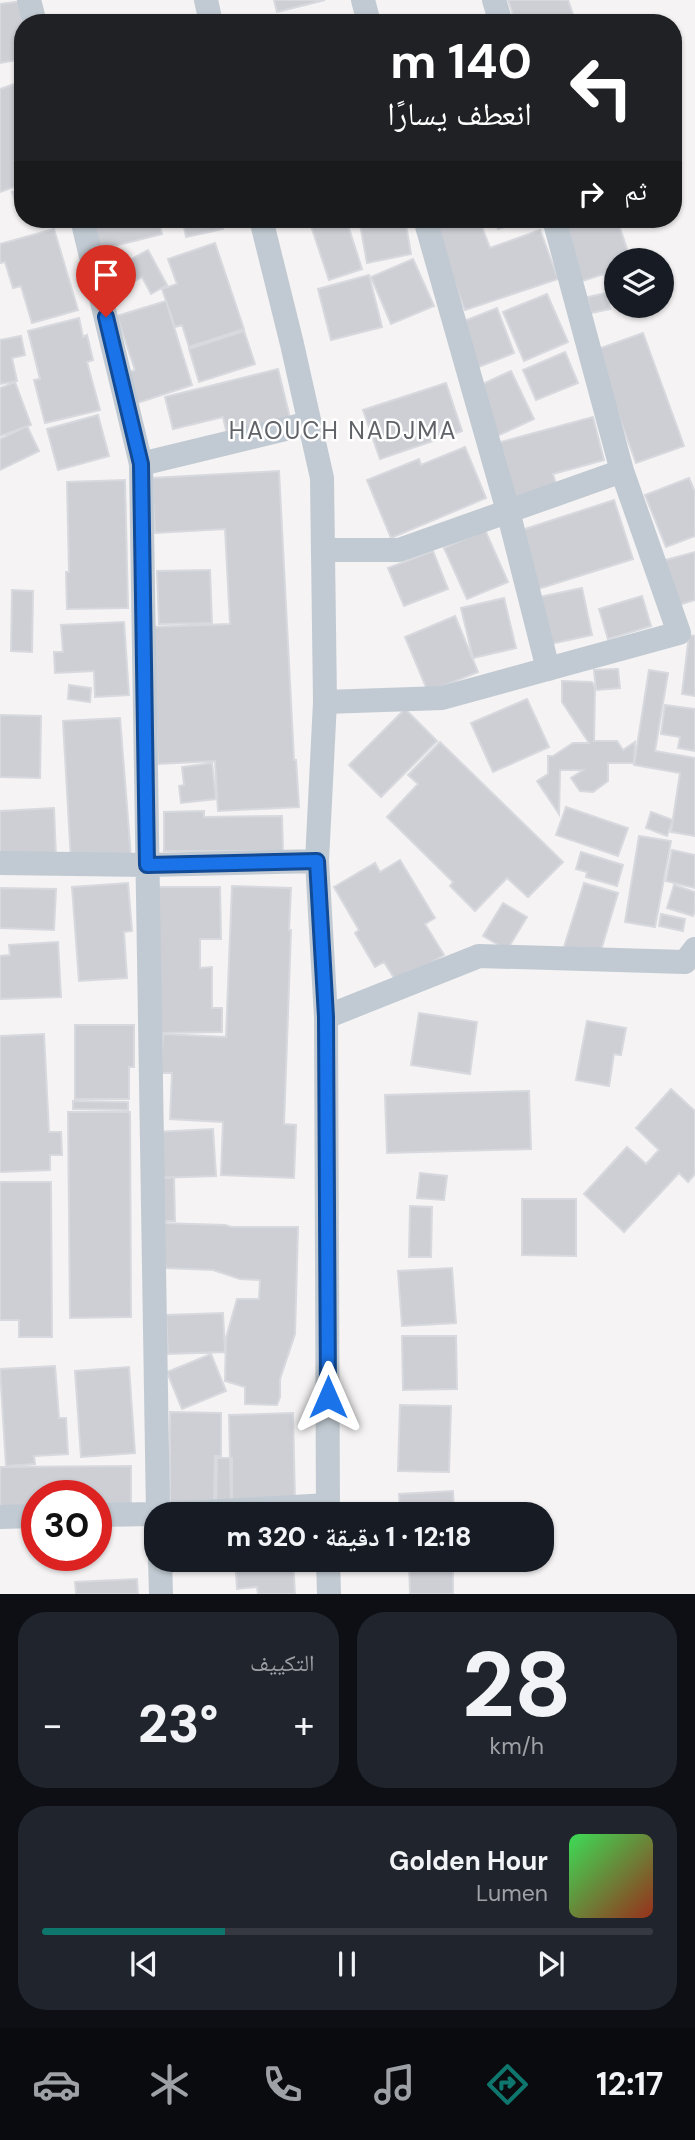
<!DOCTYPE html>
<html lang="ar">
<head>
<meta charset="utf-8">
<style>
	:root { --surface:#171b24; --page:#20242c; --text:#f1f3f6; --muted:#9ea1a6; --line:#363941; --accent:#0f766e }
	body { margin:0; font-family:"DM Sans","Noto Naskh Arabic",sans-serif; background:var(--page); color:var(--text); direction:rtl; height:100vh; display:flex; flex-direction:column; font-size:26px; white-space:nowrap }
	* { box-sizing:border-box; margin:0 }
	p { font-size:23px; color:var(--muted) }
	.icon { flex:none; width:38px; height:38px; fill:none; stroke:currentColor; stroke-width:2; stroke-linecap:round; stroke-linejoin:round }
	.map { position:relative; height:1594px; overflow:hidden; direction:ltr }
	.drawer { display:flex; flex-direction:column; gap:18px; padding:18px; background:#0d0f14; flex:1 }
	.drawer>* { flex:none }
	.hud { position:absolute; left:14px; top:14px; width:668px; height:214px; border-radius:28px; box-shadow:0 2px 5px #0004; direction:rtl; background:#202124; color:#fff; overflow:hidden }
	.fabs { position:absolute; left:604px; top:248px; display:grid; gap:14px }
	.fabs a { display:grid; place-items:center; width:70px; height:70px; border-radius:50%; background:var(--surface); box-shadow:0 2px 5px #0004; font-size:35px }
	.speed { position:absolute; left:21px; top:1480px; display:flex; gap:14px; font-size:35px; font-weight:700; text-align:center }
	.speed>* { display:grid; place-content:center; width:91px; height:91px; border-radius:50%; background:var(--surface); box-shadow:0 2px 5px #0004; line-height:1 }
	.speed .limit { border:10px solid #d22; background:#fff; color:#111 }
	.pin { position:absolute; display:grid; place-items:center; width:60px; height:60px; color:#fff; margin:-72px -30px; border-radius:50% 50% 50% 0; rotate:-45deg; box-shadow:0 0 7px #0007 }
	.pin .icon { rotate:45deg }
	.me { position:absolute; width:77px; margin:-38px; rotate:0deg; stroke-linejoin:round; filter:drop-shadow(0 0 5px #0008) }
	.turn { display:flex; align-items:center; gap:24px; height:147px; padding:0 35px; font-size:32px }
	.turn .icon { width:91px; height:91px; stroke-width:2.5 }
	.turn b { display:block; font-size:49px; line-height:60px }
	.then { display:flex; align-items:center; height:66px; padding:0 35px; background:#0003; gap:14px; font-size:26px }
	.big { font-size:52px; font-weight:800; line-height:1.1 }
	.drawer .widget { flex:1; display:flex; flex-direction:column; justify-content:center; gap:10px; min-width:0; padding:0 24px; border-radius:28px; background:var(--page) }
	.drawer .dial { align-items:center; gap:0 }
	.dial b { font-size:91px; line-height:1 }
	.song { display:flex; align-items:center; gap:21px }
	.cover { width:84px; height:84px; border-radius:10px; background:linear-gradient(135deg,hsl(130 70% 55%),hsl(10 70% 35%)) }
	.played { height:7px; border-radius:4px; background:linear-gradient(90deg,var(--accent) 30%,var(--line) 30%) }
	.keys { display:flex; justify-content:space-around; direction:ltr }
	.heat { display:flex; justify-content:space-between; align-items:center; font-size:38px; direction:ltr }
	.drawer .tiles { flex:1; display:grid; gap:18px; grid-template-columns:1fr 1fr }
	.widget:last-child { grid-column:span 2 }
	.trip { position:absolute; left:144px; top:1502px; width:410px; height:70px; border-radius:28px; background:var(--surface); box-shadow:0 2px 5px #0004; font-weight:800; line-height:70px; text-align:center; direction:rtl }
	.tab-bar { display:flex; height:112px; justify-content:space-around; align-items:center; background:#090b0e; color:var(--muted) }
	.tab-bar .icon { width:49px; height:49px }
	.tab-bar .current { color:var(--accent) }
	.tab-bar b { font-size:32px; color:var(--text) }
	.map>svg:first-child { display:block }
	.building { fill:#cdcfd5; stroke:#d7d9de; stroke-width:2 }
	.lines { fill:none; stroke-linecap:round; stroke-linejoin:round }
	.street { stroke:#c1cad2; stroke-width:24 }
	.route-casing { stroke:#114b97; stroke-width:18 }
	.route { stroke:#1a73e8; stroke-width:12 }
	.labels { text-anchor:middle; stroke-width:5; stroke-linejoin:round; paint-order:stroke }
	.quarter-label { font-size:24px; letter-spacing:2px; fill:#5f6368; stroke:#fff }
</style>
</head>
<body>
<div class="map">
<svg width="695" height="1594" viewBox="0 0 695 1594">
	<rect width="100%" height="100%" fill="#f5f3f3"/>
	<path class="building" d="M274,0h51l-48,12z
		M508,0h60l8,23h-60z
		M22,1l1,58 -23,4v-59z
		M346,17l2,6h-20z
		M23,81v103l-23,8v-103z
		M23,189v22l-4,-12 -4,1 -3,-8z
		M86,219h72l4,15 -48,12 4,15 -20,5z
		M162,219h32l1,2 26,-2 2,10 -37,8 -3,-15 -20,4z
		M305,219h41l16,50 -33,11 -19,-57 -3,1z
		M359,219h46l6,35 -44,9z
		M430,219h49l11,29 50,-18 18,49 -93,31z
		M495,219h36l-33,10z
		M595,219h22l11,33 -10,4 2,5h-4v19l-9,3 -3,-9 -25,8 -18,-52z
		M54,229l24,81 -46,13 -11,-37 -8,2 -8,-26 -5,1v-19z
		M215,243l29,86 -55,18 -7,-22 -7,2 -13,-38 15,-5 -9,-25z
		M148,250l19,35 -16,9 -9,-17 -35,18 -9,-18z
		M413,259l21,47 -43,18 -20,-47z
		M369,275l13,52 -51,13 -13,-51z
		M606,293l4,16 -19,4 -3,-16z
		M547,294l21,48 -44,19 -21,-49z
		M166,301l26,84 -58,19 -10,-30 11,-4 -18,-54z
		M497,308l17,45 -43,17 -17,-45z
		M79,318l4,19 4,-2 6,25 -6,2 13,48 -55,13 -11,-43 6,-1 -12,-48z
		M244,331l11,33 -56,18 -10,-33z
		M643,333l41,113 -48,17 -41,-113z
		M21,336l4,19 -13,3 5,23 -17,3v-44z
		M565,352l13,31 -42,17 -13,-30z
		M278,369l12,49 -63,16 -4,-17 -50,12 -8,-32z
		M511,371l23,48 -37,17 -23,-48z
		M15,382l16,43 -31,11v-48z
		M446,383l16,48 -82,28 -17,-49z
		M98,415l11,41 -51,14 -11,-41z
		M593,417l11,43 -51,14 4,13 -46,12 -14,-56z
		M27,426l12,25 -39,19v-31z
		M465,447l21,51 -95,40 -24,-58 52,-21 2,6z
		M279,471l15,289h2l3,47 -81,4 -3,-50 -57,3 -7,-137 79,-3 -5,-95 -70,4 -3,-55z
		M689,478l6,14v44l-29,11 -21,-52z
		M125,480l3,128 -61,1 -1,-37h3l-2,-90z
		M614,500l19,59 -95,30 -19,-58z
		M485,530l23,52 -41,17 -23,-51z
		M433,551l15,38 -44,17 -16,-38z
		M695,552v48l-23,7 -14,-45z
		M210,570l2,53 -53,1 -2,-53z
		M582,588l10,47 -51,11 -11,-47z
		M12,590l21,1 -1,61 -21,-1z
		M642,596l9,30 -43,13 -9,-30z
		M504,598l12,50 -43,10 -12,-50z
		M455,616l23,56 -50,20 -23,-55z
		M124,622l5,73 -34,2 -1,-26 -39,2 -1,-21h9l-2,-27z
		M689,635l6,1v60l-13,-2z
		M618,669l2,19 -24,2 -2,-20z
		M649,670l19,3 -13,78 40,7v78l-24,-4 9,-59 -46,-8z
		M562,681l30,1 3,5 -1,54h23l6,9 12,-8 -1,21h-26v18l-15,11 -13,-1 -9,-13 12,-8h-23l-1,44 -22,-33 11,-7v-18h5l20,-13h16l-27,-41z
		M69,685l22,3 -1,14 -22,-3z
		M527,699l22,48 -56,25 -22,-49z
		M665,705l30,4v42l-17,-3 2,-11 -19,-3z
		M405,709l32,32 -56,56 -32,-32z
		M0,715l41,1 -1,62 -40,-1z
		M120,718l11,139 -60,4 -8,-140z
		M440,742l123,120 -35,35 -21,-19 -32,33 -25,-25 3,-4 -66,-65 31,-33 -10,-9z
		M212,763l4,36 -35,4 -2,-17 5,-1 -2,-18z
		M566,807l62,21 -10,28 -62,-21z
		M54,808l2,50 -56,2v-49z
		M204,811v6l78,-1 1,35h-119v-39z
		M651,812l22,8 -6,16 -21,-8z
		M639,836l32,5 -16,86 -30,-5z
		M672,850l23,5v33l-29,-7z
		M581,852l42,13 -6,21 -31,-9 1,-5 -11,-3z
		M400,860l35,58 -10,6 19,31 -47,28 -13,-21 -9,5 -20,-34 4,-3 -25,-43 41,-24 5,9z
		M128,883l4,48 -8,1 3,46 -48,3 -7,-94z
		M584,883l34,10 -19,64 -35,-10z
		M674,885l21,7v18l-2,6 -26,-8z
		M232,886l59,2 -2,42h2l-7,194 12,1 -2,53 -73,-3 2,-53 -53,-3 2,-46h-11l2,-39 63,3z
		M157,887h63l1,52h-21v29l12,-1v41h10v24l-64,1z
		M0,888l56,1 -2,41 -54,-2z
		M503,903l24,14 -20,33 -24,-14z
		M661,914l24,5 -2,12 -24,-5z
		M58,942l3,55 -61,2v-43l10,-1 -1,-10z
		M419,1013l58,9 -7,52 -59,-9z
		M587,1021l39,7 -5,27 -7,-1 -5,32 -33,-6z
		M75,1025h59v42h-5v32h-54z
		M44,1034l5,98h12l1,23h-12v15l-50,2v-136z
		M671,1089l24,22v63l-7,8 -9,-9 -55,59 -40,-38 43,-47 19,17 13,-14 -23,-22z
		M529,1091l2,58 -144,4 -2,-58z
		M73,1101l55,1v8l-55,-1z
		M68,1112h62l1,205 -61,1z
		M213,1129l3,47 -59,2 -2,-46z
		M420,1173l27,3 -3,24 -27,-2z
		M174,1177l1,44h-18l-1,-43z
		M0,1182h51l1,155h-33v-17h-19z
		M522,1199h54v57l-54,-1z
		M410,1206l22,1 -1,50h-22z
		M158,1223l67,2 6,2h67l-3,107 -15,45v18l-3,8 -32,-1v-17l-20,-6 1,-43 11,-39h22l1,-19 -20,-1 -27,-9 -47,-2z
		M452,1268l4,55 -54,3 -4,-55z
		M223,1313l2,39 -57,2 -2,-39z
		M402,1336h54l1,53 -54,1z
		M211,1354l15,37 -44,18 -15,-37z
		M55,1366l4,52h7l2,36 -34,2 1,8 -29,2 -6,-97z
		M129,1367l6,86 -54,4 -6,-86z
		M400,1405l51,1 -2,66 -51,-1z
		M170,1412l51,1v43h-6l-1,50 -44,-1z
		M293,1413l2,88 -64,2 -2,-88z
		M217,1458h15v47h-16z
		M131,1466v46h-35v-16h-59v17h-37v-46z
		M453,1491l1,23h-54l-1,-20z
		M235,1559h58l2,35h-37l-1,-7 -20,2z
		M409,1559h44v35h-43z
		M137,1579l1,15h-62l-1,-12z"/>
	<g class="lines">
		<path class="street" d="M29,0l6,23
			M206,0l5,23
			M363,0l6,23
			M494,0l7,23
			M82,219l59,245 17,1050
			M261,219l31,125 30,134 3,224 -8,159 9,156 2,497
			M425,219l83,292 40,158
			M141,464l169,-41
			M324,550h75l223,-79
			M325,702l117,-4 237,-65 -57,-162 -68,-252
			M0,863l147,2 170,-4
			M326,1017l153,-61 206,6 10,-13
			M169,1514l159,-9
			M96,1515l60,-1
			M0,1517l37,-1
			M160,1559l1,35
			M328,1559l1,35"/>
	</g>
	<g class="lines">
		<defs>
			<path id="route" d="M106,317l35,147 6,401 170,-4 9,156 2,380"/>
		</defs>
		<use href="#route" class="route-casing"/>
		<use href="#route" class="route"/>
	</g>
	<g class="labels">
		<g class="quarter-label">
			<text x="343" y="439">HAOUCH NADJMA</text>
		</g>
	</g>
</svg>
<div class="fabs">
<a><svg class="icon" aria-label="layers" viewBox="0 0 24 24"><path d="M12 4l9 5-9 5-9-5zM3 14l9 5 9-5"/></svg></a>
</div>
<div class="speed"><div class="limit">30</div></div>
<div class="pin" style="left:106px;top:317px;background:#d93025"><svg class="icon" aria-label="arrive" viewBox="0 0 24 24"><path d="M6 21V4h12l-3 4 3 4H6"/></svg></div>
<svg class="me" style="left:328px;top:1397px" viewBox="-20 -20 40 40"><path d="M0-17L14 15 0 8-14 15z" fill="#1a73e8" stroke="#fff" stroke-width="4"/></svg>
<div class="trip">12:18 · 1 دقيقة · 320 m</div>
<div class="hud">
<div class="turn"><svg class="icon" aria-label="left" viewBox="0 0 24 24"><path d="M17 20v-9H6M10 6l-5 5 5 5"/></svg><div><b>140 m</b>انعطف يسارًا</div></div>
<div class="then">ثم<svg class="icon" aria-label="right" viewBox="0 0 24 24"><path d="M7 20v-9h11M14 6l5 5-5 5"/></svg></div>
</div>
</div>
<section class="drawer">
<div class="tiles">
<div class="widget dial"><b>28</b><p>km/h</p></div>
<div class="widget"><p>التكييف</p>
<div class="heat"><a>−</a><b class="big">23°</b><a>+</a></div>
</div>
<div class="widget">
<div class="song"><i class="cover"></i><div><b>Golden Hour</b><p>Lumen</p></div></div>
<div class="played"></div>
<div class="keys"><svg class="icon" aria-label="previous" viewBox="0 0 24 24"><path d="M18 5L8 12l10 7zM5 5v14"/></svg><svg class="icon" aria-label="pause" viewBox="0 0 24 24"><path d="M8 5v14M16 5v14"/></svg><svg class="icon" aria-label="next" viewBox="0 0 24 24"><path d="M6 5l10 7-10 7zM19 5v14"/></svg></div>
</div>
</div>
</section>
<nav class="tab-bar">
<b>12:17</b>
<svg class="icon current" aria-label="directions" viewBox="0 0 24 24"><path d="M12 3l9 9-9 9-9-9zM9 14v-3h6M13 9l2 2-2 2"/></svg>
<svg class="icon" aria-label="music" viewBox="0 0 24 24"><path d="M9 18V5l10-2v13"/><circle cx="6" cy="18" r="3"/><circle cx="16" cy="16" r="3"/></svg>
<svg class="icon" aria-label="phone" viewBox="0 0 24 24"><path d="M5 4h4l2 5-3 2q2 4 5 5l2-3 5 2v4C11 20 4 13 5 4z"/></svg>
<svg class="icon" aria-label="climate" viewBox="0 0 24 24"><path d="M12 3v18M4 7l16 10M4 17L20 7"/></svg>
<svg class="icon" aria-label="car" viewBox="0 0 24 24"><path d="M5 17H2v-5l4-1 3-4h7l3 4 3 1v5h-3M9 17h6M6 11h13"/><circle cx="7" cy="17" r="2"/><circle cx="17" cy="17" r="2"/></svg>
</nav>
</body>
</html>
